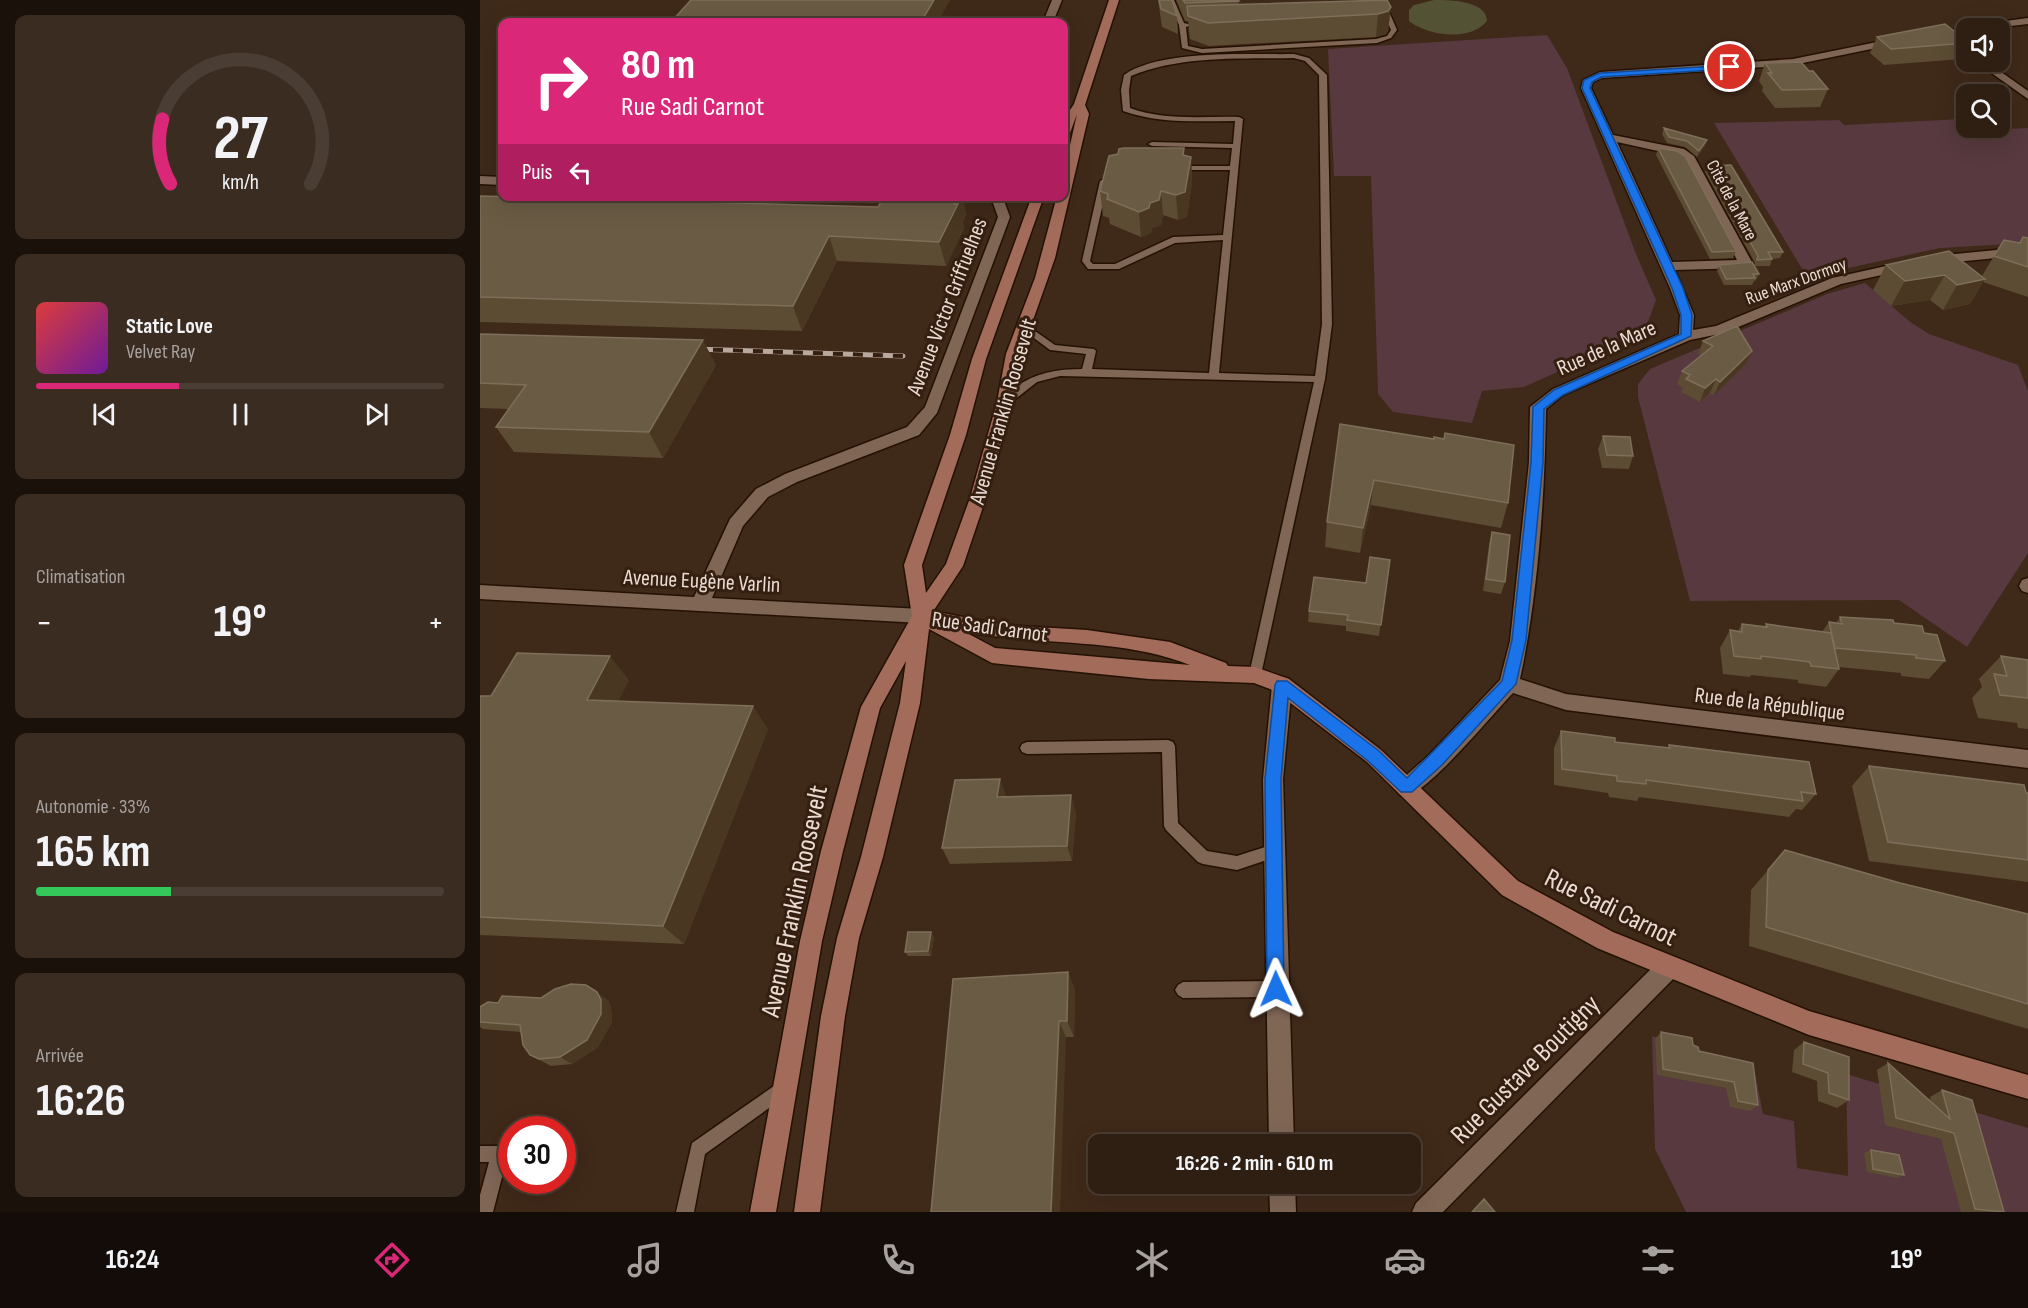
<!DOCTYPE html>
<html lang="fr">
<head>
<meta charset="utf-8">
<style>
	:root { --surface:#2f1f13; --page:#3b2c21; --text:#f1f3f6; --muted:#a7a2a0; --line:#4a3d33; --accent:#db2777 }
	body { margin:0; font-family:"Sofia Sans Condensed",sans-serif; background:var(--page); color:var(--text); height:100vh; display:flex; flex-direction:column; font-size:22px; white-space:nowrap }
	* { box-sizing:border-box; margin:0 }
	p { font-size:20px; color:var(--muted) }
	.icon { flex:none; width:33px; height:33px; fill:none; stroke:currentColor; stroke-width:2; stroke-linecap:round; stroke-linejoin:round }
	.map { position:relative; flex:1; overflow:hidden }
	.panel { display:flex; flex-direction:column; gap:15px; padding:15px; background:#1a110a; width:480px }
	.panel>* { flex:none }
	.hud { position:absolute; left:18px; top:18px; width:570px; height:183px; border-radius:12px; box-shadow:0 6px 24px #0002,0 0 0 2px var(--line); background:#db2777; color:#fff; overflow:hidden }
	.controls { position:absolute; left:1476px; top:18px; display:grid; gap:12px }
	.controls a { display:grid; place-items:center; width:54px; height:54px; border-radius:12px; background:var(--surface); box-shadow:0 6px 24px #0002,0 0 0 2px var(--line); font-size:30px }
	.speed { position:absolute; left:18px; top:1116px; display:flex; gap:12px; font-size:30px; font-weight:700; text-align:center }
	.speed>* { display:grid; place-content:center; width:78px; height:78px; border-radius:50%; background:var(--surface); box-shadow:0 6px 24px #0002,0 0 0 2px var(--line); line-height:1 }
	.speed .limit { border:9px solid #d22; background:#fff; color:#111 }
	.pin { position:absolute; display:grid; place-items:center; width:51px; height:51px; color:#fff; margin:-26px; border:3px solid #fff; border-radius:50%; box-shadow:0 2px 6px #0007 }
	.me { position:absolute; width:66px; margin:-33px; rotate:359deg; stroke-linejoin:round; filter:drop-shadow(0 0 4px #0008) }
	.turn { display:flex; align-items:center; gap:21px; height:126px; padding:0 24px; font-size:27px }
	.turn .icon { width:78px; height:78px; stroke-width:2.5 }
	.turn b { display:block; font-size:42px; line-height:51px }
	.then { display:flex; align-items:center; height:57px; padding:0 24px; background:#0003; gap:12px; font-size:22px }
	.big { font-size:45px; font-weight:700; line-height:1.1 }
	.panel .tile { flex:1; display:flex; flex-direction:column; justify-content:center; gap:9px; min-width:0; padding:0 21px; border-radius:12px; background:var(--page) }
	.panel .dial { align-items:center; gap:0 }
	.dial svg { height:156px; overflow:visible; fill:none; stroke:var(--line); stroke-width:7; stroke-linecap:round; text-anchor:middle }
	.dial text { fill:var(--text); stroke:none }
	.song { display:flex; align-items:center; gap:18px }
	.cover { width:72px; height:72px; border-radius:9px; background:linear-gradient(135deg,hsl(0 70% 55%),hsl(280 70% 35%)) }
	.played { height:6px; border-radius:3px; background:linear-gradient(90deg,var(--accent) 35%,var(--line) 35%) }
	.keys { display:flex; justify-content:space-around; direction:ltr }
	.heat { display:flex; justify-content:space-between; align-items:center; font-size:33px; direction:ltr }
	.charge { height:9px; border-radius:4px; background:linear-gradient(90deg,#34c759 33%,var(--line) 0) }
	.trip { position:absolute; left:608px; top:1134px; width:333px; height:60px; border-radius:12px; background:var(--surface); box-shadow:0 6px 24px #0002,0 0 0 2px var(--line); font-weight:700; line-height:60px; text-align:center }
	.tab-bar { display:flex; height:96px; justify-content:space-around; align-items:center; background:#130c08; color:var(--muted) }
	.tab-bar .icon { width:42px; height:42px }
	.tab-bar .selected { color:var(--accent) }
	.tab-bar b { font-size:27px; color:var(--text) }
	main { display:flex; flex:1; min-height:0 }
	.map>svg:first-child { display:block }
	.green { fill:#57393f }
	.water { fill:#545235 }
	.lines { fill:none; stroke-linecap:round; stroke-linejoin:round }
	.lane-casing { stroke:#251103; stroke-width:3 }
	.street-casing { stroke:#251103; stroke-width:3 }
	.secondary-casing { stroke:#251103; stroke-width:3 }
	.lane { fill:#7f6655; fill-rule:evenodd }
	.street { fill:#7f6655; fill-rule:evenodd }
	.secondary { fill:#a36c5a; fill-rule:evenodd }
	.rail-casing { stroke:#b9a89d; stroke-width:5 }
	.rail { stroke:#341f10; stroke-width:4; stroke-dasharray:10; stroke-linecap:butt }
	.wall { fill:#5b4c33 }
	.shaded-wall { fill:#493721 }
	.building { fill:#6a5b44; stroke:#7e6f5a; stroke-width:1.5 }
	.route { fill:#1a73e8; stroke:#114b97; stroke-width:1.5 }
	.labels { text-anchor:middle; stroke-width:6; stroke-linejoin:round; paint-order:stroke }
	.far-street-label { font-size:18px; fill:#eadbd2; stroke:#341f10 }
	.street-label { font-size:22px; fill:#eadbd2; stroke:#341f10 }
	.near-street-label { font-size:27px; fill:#eadbd2; stroke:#341f10 }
</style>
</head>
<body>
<main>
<section class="panel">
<div class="tile dial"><svg viewBox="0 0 100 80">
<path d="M14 69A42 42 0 1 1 86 69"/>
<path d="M14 69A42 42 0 0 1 10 36" stroke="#db2777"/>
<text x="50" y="56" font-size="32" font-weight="700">27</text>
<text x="50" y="72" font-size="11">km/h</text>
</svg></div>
<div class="tile">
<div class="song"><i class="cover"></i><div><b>Static Love</b><p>Velvet Ray</p></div></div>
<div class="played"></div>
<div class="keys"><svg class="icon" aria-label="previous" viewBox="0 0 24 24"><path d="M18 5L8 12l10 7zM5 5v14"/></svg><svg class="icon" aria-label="pause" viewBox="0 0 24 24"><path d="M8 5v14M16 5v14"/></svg><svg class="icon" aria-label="next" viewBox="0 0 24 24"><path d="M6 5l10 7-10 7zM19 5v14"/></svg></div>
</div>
<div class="tile"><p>Climatisation</p>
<div class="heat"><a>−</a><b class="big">19°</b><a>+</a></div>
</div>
<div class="tile"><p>Autonomie · 33%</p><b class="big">165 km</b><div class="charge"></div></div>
<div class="tile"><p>Arrivée</p><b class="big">16:26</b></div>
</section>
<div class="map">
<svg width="1548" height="1212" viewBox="0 0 1548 1212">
	<rect width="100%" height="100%" fill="#3f2919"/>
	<path class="green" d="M1067,35l20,33 69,186 20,46 -12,33 -120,54 -42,4 -10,32 -79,-11 -15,-18 -7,-218h-37l-6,-127z
		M1481,119l5,9 7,3 55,-3v115l-88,5 -133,29 -93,-154 125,-3 5,5z
		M1385,283l44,38 20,13 89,31 10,26v162l-61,94 -68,-47 -209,1 -52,-204v-13l12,-15 177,-75z
		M1172,1036l102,32 9,46 31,7 3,47 51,8 -2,-102 182,54v84h-342l-31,-63z"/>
	<path class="water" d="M954,0c15,0 52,0 53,21 -17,21 -59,15 -78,0v-11l5,-5z"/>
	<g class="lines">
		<defs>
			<path id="lane" d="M688,0h6l10,23 8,2 -6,2 2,19 14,3 174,-10 11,-3 4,-6 -13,-30h6l13,30 -6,8 -14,5 -175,10 -20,-5 -3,-23z
				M814,54l15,4 18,17 5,249 -7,55 -64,296 -2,4 -4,1 -4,-1 -2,-4 65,-293 -254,-6 -23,6 -28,22 -4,1 -5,-3c22,-26 49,-33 82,-33l4,-15 -36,-4 -28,-21v-4l3,-1 30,21 39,4 2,2 -4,18 117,4 14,-133 -48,3 -56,26h-31l-6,-8 18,-80 4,-2 4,2 -18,80 3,3h22l58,-27 50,-2 7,-65h-54l-4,-2 4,-2h54l2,-18 -80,-2 -4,-2 4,-2 81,2 2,-23c-38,0 -75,3 -112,-10l-2,-21 3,-15c36,-26 126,-20 170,-21zM814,58l11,3 14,14 3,249 -7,52 -96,-3 24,-254 -4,-2c-37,-1 -74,4 -109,-9l-1,-18 2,-14c51,-21 109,-17 163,-18z
				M688,740l5,2 2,4 3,77 29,28 30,5 37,-12 5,2 2,5 -2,5 -42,14 -34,-6 -5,-2 -32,-32 -2,-4 -2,-74 -135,2 -5,-2 -2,-4 2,-4 5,-2z
				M796,981l5,3 3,5 -3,5 -5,3 -93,1 -5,-3 -3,-5 3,-5 5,-3z
				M304,1079l6,2 2,6 -2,6 -85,61 -11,58h-18l16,-69z
				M0,1146h20l6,2 2,6 -15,58h-13v-17l9,-33h-9z"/>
			<path id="street" d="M572,0h10l-9,22h-10z
				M1548,18v6l-34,4h-24l5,-3z
				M1486,27l4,1h-4v5l-33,5 -5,-3z
				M1417,38l4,1v4l-108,22 -191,13 -9,4 -2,6 22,47 71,14 10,7 59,108 -7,4 -71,2 19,45 -1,15 23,-4 116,-48 72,-16 7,4 -2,3 -68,15 -117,49 -34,7 -127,55 -17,14c-1,85 -8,187 -26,270l46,15 462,56v18l-462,-58 -53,-17c-22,23 -81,95 -107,104l-7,-3 -3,-6 3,-6 31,-28 70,-74 10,-39 19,-179 1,-55 23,-18 126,-55 1,-19 -10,-27 -89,-200 2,-8 17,-8 193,-13zM1137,142l59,13 9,6 52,99 -65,2z
				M1496,62h11l41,29v8z
				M0,176l22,1v8l-22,-1z
				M500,196l23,2 7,19 -73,196 -18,22 -122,47 -29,15 -25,29 -31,72 209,11 6,2 3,5 -3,5 -6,2 -441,-24v-14l214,12 36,-78 26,-30 29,-15 122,-47 18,-20 73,-190 -5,-14z
				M1548,247v8l-94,9 -7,-4 7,-4z
				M1548,578v15l-6,-2 -3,-5 3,-6z
				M802,677l7,2 3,6 -9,94 11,365h-25l-6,-365 9,-94 3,-6z
				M1188,957l8,3 3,8 -3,8 -233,236h-31l4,-9 244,-243z
				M789,1184h26l1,28h-26z"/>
			<path id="secondary" d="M629,0h10l-34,105 4,9 -34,144 -34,96 -8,48 -27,96 -23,68 -31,47 5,-1 68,13 82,5 83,12 56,21 2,3 27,1 34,12 92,71 137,131 95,51 196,79 219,64v24l-219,-64 -212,-87 -95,-53 -135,-133 -92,-71 -21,-8 -105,-4 -157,-16 -63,-34 -9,74 -37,154 -24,81 -14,78 -25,196h-26l27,-196 16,-78 24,-81 39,-154 6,-42 -26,47 -37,143 -21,90 -46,271h-26l50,-271 21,-90 40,-144 51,-91 -8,-51 46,-130 22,-76 60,-163h12l-58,163 -20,76 -44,130 4,28 20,-29 24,-66 27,-96 9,-48 29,-76 22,-82h7v-24l13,-58 -7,19 -6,3v-17l10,-15zM485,632c74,14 155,5 225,33l-195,-17z"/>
		</defs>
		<use href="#lane" class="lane-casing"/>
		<use href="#street" class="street-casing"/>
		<use href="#secondary" class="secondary-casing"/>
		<use href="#lane" class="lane"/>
		<use href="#street" class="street"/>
		<use href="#secondary" class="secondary"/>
		<defs>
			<path id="rail" d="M213,349l210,7"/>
		</defs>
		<use href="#rail" class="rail-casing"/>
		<use href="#rail" class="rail"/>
	</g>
	<path class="wall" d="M678,0h14l5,16 1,18 -16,-7z
		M696,0h62l1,5 152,2 -3,23 -2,4 -10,3 -167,9 -19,-7 -2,-18h-3z
		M1397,37l89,3v10l-4,9 -78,6 -14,-12z
		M1285,63l44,8 19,18 -8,18 -45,1 -13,-17 1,-4 -4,-6z
		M1184,128l41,18 -8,11 -12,-10 -18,-4 -5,-9z
		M1178,148l78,103 -3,7 -23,1 -54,-104z
		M705,155l6,2 1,25 -5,35 -9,3 -15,-5 -2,10 -9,3 -1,5 -10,4 -31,-13 -1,-6 -6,-2 -3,-25z
		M1228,166l75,86 -3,6 -8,1 -2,7h-16l5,8 -3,6 -2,1 -2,4h-28l-7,-14 2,-6 35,1 1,-3 -50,-91z
		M0,196l398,11 6,-11h78l4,18 -3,9 1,5 -18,38 -109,-5 -35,70 -322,-9z
		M1548,238v59l-45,-15 -13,22 -27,6 -13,-10 -39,6 -18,-16 13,-25 96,11 12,-20z
		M0,334l236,31 -53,93 -149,-6 -18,-25 12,-18 -28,-1z
		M1223,341l43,23 -32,31 -4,-2 -10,9 -19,-10 2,-4 -6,-4 5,-13 19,-16 -3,-1z
		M860,424l168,79 -7,25 -130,-23 -11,48 -35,-6 2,-25z
		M1123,436l30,20 -4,13 -27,-1 -4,-19z
		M1012,532l13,50 -4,12 -18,-3 6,-47z
		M910,560l-11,76 -33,-5v-5l-38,-4 1,-11 57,-28z
		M1360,617l54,6 30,10 21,28 -16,18 -28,-3v-3l-62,-6v2l-13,18 -28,-4v-3l-47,-5 -1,2 -27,-3 -3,-26 10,-18 8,1 4,-7 23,3 1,-3 56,8 7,-10 7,1z
		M1521,656l27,4v69l-10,-1 -1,-5 -39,-5 -6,-20 10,-11 -3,-8z
		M149,680l-11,21 150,28 -84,215 -204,-9v-239h11z
		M1081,731l54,11 53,6 1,-3 147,49 -14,16 -6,-1 -7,8 -150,-20 -2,4 -28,-4 -1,-4 -54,-8v-37z
		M1389,766l159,27v89l-159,-21 -17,-75z
		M520,779l6,18 70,15 -4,49 -122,3 -8,-16z
		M1305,850l115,33 128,31v115l-279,-83 2,-56z
		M454,937l-3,19h-23l-3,-4z
		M595,989l-1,48h-8l-135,175z
		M61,998l67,2 3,8 1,14 -14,25 -26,17 -21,2 -21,-11 -9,-23 -38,-3 -3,-2v-20l18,-4z
		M1181,1032l32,13 6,6 54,12 5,42 -8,6 -20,-4 -4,-19 -69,-13 -2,-36z
		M1324,1042l45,58 -12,8 -19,-7 -1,-20 -25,-9 2,-22z
		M1408,1063l44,40 -2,-6 12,-7 62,122h-43l-20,-73 -56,-14 -8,-55z
		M1391,1150l33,25 -7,3 -30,-6 -3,-19z"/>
	<path class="shaded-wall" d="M454,0h16l-12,22h-17z
		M911,7l-3,23 -2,4 -10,3 2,-23z
		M1227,140l-2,6 -8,11 2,-6z
		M711,157l1,25 -5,35 -9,3 -2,-25z
		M681,191l2,24 -2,10 -9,3 -1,5 -10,4 -2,-25 11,-9z
		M478,196h4l4,18 -3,9 1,5 -18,38 -7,-24z
		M349,236l8,25 -35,70 -9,-25z
		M1465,275l-15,25 -39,6 14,-25z
		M1505,279l-15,25 -27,6 14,-25z
		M223,340l13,25 -53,93 -14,-26z
		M1272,351l-6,13 -32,31 6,-13z
		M1236,379l-6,14 -10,9 5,-14z
		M894,480l-3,25 -11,48 3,-25z
		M130,656l19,24 -22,43 -20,-23z
		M273,706l15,23 -84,215 -21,-18z
		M520,779l6,17 -3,17 -6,-16z
		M591,795l5,17 -4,49 -5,-15z
		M451,932l3,5 -3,19 -3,-5z
		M588,972l7,17 -1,48 -7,-16z
		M117,992l11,8 3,8 1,14 -14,25 -26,17 -12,-7z
		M579,1021l7,16 -6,175h-9z"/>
	<path class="building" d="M211,0h243l-13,22h-250z
		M679,0h13l5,16 -16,-7z
		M703,0h55l1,1 -54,2z
		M907,0l4,7 -3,4 -10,3 -170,9 -20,-7 -1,-10z
		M1465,24l21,16v3l-75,6 -14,-12z
		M1321,62l8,9h4l15,18 -46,1 -14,-17h4l-7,-10z
		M1184,128l43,12 -8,11 -12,-10 -18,-4z
		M644,148h60l-1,7 8,2 -6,35 -9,3 -15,-4 -2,9 -9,3 -1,5 -10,4 -32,-13 1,-5 -8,-3 9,-35 9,-2 1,-5z
		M1178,148l19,3 8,5 51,95 -24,1z
		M1251,165l52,87h-15l4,7 -15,1 1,-4 -50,-90z
		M0,196l398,11 6,-11h74l-4,8h4l-19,38 -110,-6 -36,70 -313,-9z
		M1543,237l5,1v29l-34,-11 10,-16 16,3z
		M1469,251l36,28 -28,6 -12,-10 -40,6 -19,-16z
		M1272,262l7,12h-6l2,4 -29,1 -7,-14z
		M1257,326l15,25 -32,31 -4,-3 -11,9 -19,-9 4,-4 -8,-4 31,-25 -10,-5z
		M0,334l223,6 -54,92 -153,-5 30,-42 -46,-2z
		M860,424l94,15v-2l10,2 1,-6 69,12 -6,58 -134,-23 -11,48 -36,-6z
		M1123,436l27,1 3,19 -26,-1z
		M1012,532l18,3 -5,47 -19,-3z
		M890,557l20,3 -9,65 -34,-5 1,-5 -39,-4 5,-34 52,6z
		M1360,617l53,3 1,3 28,3 2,7 13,2 8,26 -29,-3v-3l-81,-7 -6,-26 13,2z
		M1262,624l25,3 -1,-3 65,9 8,36 -28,-3 -1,-4 -49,-6v3l-27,-3 -4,-26 12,2z
		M37,653l93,3 -23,44 166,6 -90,220 -183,-9v-221h11z
		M1521,656l27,4v38l-28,-3 -6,-21 13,2z
		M1081,731l54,7v4l55,6 -1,-3 140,17 7,32 -15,-2 2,9 -157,-21v4l-29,-3v-5l-55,-7z
		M1389,766l155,19 2,8h2v67l-140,-18z
		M520,779l-3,18 74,-2 -4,51 -125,2 13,-68z
		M1305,850l115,33 128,31v90l-262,-77 2,-57z
		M428,932h23l-3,19 -23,1z
		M588,972l-1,49h-8l-8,191h-120l22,-233z
		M91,984l15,1 11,7 4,8v14l-14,26 -27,17 -21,2 -9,-4 -7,-10 -3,-20 -40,-3v-15l8,-5 10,1 4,-7 39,2 14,-9z
		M1181,1032l31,6 1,7 5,2 1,4 54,12 5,42 -20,-4 -4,-19 -71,-13z
		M1324,1042l45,15v43l-20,-7 -1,-20 -25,-9z
		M1408,1063l62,56 -8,-29 30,10 32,112 -29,-3 -21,-76 -58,-15z
		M1391,1150l28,5 5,20 -31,-6z
		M1004,1199l11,13h-23z"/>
	<path class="route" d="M1253,65l-3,4 -129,8 -9,5 -2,6 93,200 9,27 -1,21 -128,59 -19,14 -1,53 -17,178 -10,44 -74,81 -30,27h-11l-33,-31 -80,-63 -7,81 3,210 -2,6 -6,2 -7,-2 -2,-6 -2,-210 10,-94 2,-4h10l92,70 28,27 95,-97 10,-41 19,-178 2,-55 21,-17 127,-56v-19l-9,-27 -90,-200 2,-8 16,-7z"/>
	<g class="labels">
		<g class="far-street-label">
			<text transform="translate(1252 200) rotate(62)" y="6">Cité de la Mare</text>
			<text transform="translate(1316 281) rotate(-20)" y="6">Rue Marx Dormoy</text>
		</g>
		<g class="street-label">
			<text transform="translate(466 306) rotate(-69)" y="8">Avenue Victor Griffuelhes</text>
			<text transform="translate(1126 347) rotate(-24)" y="8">Rue de la Mare</text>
			<text transform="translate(522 411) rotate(-74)" y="8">Avenue Franklin Roosevelt</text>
			<text transform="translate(222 580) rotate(3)" y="8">Avenue Eugène Varlin</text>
			<text transform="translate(510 626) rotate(8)" y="8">Rue Sadi Carnot</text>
			<text transform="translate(1290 703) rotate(7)" y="8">Rue de la République</text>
		</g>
		<g class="near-street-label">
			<text transform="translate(314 901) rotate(-78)" y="9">Avenue Franklin Roosevelt</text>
			<text transform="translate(1131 907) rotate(26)" y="9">Rue Sadi Carnot</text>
			<text transform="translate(1045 1069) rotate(-45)" y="9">Rue Gustave Boutigny</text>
		</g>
	</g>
</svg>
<div class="controls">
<a><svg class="icon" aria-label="sound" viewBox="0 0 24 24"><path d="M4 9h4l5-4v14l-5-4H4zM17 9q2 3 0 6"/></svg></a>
<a><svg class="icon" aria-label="search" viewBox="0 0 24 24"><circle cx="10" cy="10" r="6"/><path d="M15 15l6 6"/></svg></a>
</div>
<div class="speed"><div class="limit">30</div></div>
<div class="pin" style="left:1250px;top:67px;background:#d93025"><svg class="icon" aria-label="arrive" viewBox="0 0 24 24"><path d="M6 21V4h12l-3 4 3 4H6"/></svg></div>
<svg class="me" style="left:796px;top:989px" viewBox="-20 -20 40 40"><path d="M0-17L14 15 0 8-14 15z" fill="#1a73e8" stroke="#fff" stroke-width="4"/></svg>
<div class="trip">16:26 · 2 min · 610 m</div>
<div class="hud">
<div class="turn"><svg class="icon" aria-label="right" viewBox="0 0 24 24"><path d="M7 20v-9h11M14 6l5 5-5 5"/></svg><div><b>80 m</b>Rue Sadi Carnot</div></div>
<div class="then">Puis<svg class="icon" aria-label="left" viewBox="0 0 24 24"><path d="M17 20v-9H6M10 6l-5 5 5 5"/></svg></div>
</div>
</div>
</main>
<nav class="tab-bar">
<b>16:24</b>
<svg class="icon selected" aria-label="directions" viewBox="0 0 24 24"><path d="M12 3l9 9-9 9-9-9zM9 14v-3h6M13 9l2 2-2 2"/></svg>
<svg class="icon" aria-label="music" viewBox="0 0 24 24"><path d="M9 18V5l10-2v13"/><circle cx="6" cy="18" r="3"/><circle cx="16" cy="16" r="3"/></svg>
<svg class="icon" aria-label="phone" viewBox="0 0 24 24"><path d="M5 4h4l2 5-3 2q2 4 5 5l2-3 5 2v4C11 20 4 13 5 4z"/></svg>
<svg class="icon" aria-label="climate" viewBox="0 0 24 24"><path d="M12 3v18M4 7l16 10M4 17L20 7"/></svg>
<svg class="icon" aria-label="car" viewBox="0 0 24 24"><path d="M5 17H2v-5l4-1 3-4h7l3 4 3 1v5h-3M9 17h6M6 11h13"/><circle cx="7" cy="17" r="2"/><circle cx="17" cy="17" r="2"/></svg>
<svg class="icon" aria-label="filters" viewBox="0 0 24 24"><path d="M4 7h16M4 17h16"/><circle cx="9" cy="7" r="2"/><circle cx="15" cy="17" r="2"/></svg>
<b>19°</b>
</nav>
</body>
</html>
